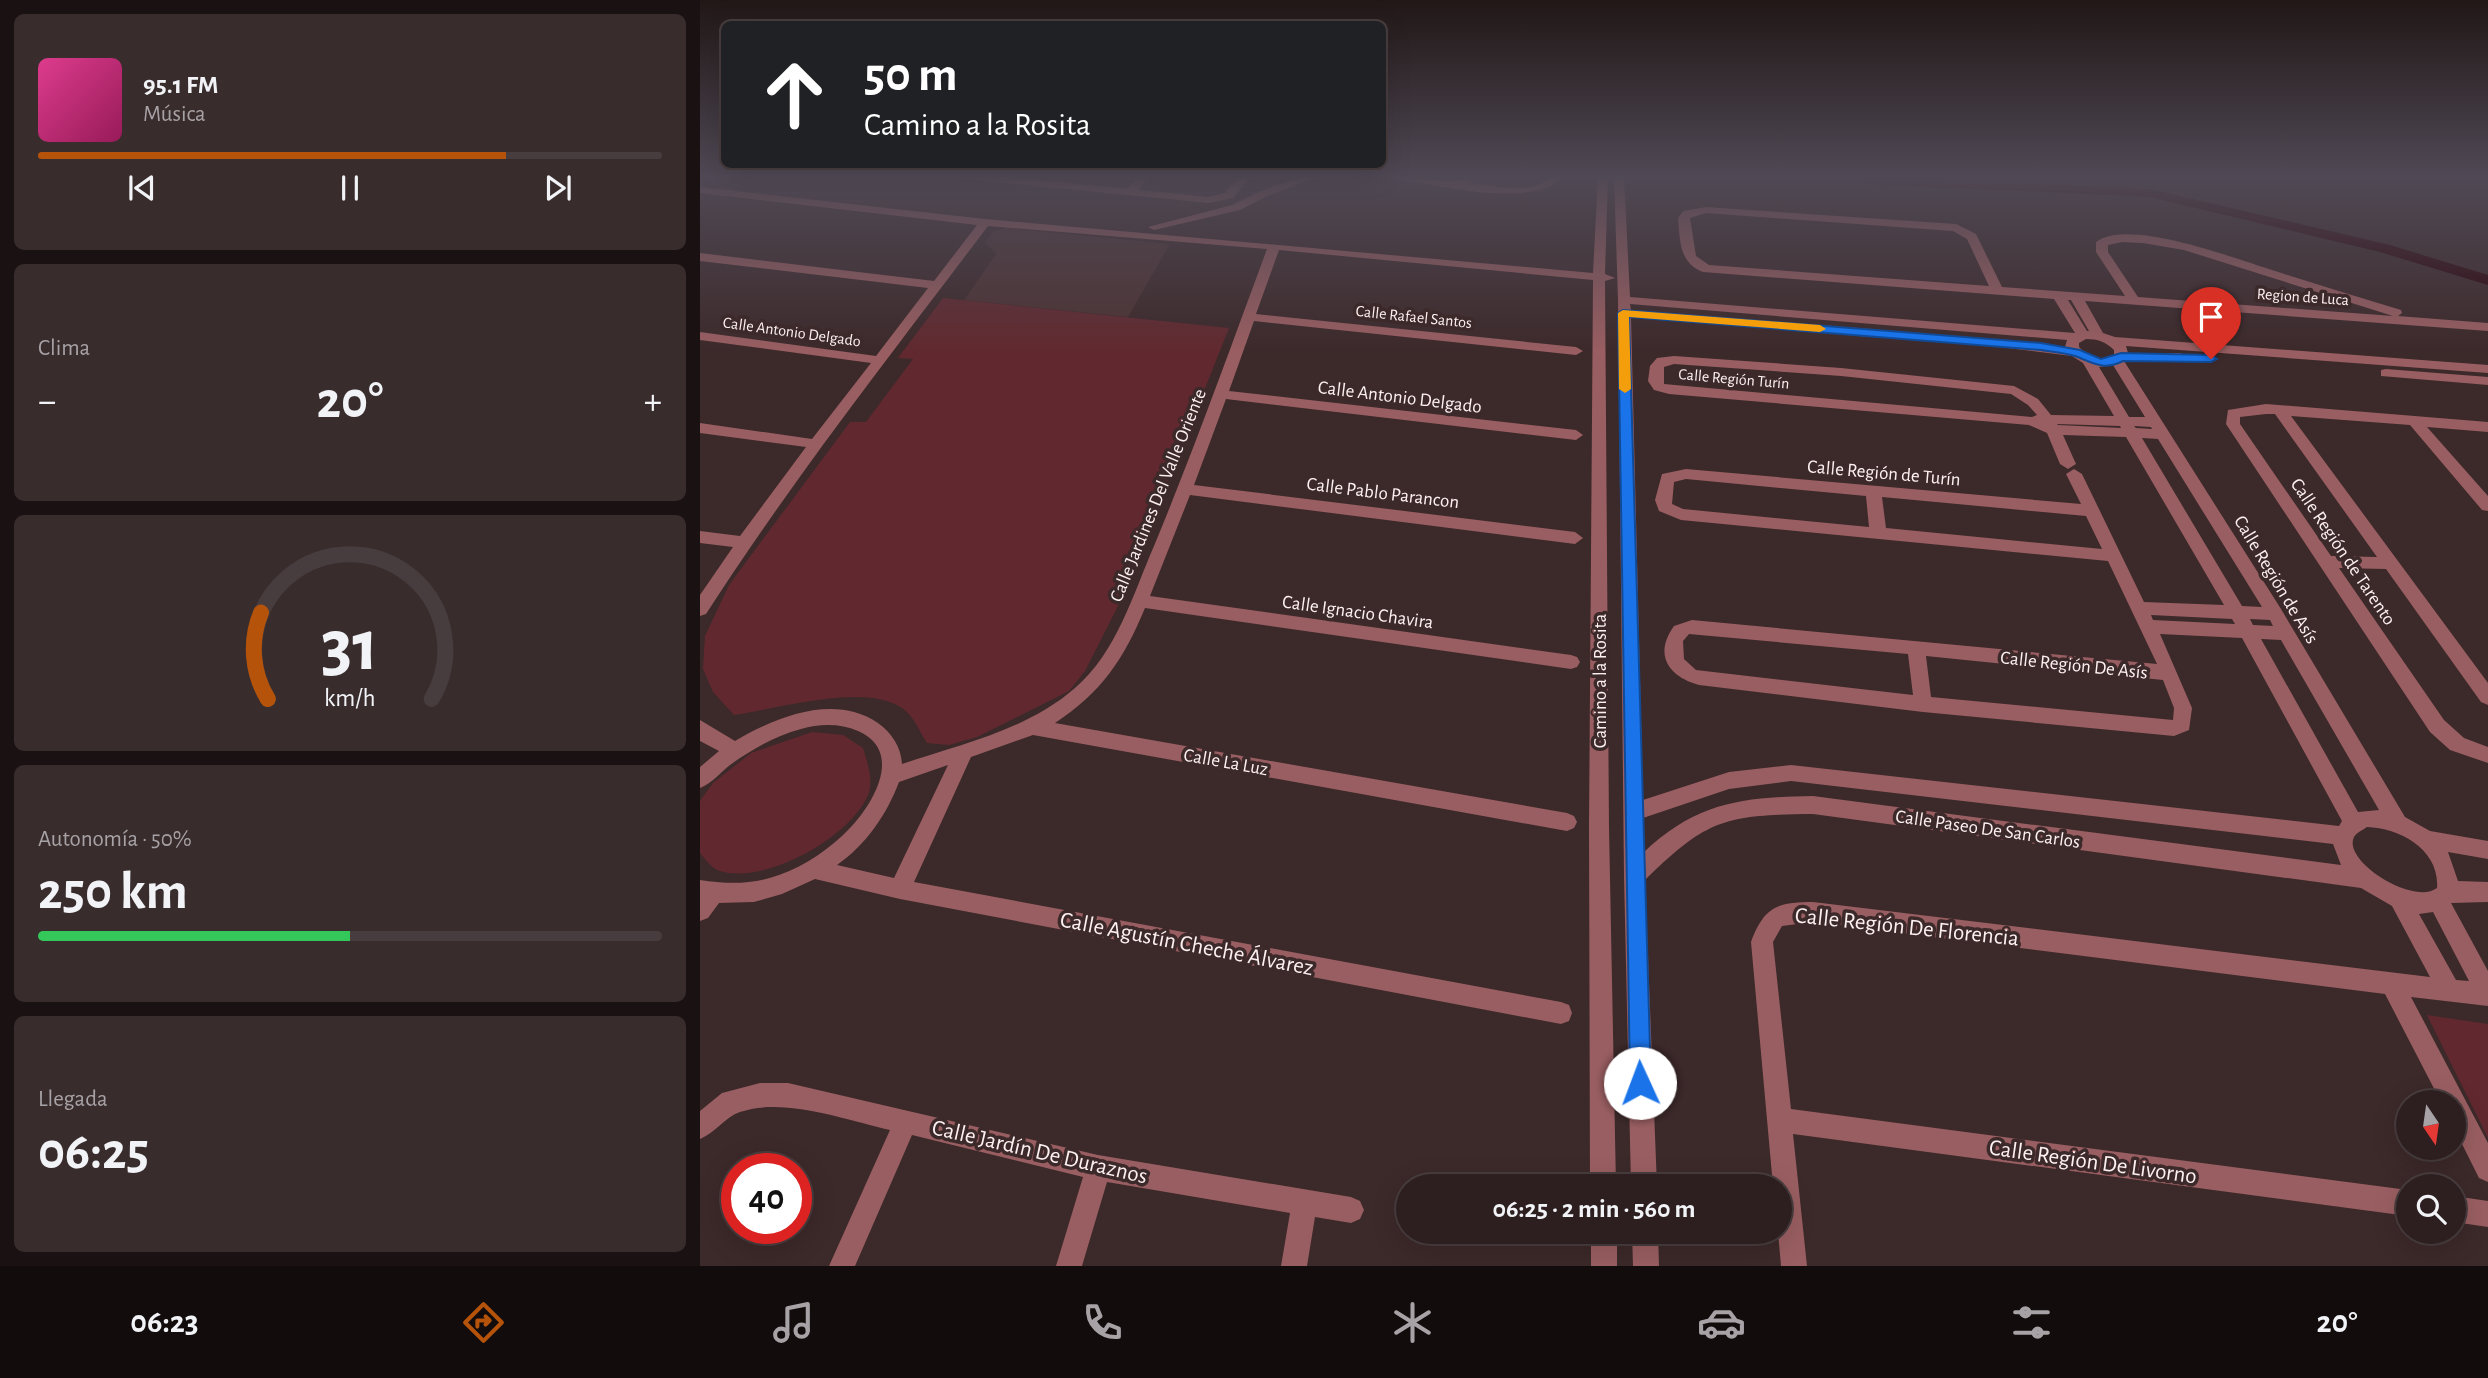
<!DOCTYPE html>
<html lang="es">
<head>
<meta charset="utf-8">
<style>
	:root { --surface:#2d1f20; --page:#392c2d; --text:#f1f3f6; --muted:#a7a2a5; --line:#483d3e; --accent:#b45309 }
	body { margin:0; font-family:"Alegreya Sans",sans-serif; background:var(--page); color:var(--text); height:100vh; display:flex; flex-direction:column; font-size:26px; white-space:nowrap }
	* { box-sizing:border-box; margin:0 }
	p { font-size:23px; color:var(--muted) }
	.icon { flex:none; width:38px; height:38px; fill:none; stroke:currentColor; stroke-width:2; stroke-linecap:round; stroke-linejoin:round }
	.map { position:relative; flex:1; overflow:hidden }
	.drawer { display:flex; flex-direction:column; gap:14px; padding:14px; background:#191112; width:700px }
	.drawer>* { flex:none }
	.top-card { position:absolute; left:21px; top:21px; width:665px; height:147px; border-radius:10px; box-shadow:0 7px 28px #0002,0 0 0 2px var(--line); background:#202124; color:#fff; overflow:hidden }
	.needle { width:46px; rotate:167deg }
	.buttons { position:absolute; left:1696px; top:1090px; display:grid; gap:14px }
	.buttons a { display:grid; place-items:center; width:70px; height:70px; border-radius:50%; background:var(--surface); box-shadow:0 7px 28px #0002,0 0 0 2px var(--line); font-size:35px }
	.speed { position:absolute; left:21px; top:1153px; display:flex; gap:14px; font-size:35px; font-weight:700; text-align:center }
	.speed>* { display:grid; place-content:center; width:91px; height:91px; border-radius:50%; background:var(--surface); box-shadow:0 7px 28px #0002,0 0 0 2px var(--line); line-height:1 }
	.speed .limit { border:10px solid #d22; background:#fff; color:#111 }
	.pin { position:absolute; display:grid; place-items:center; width:60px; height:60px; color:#fff; margin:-72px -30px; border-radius:50% 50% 50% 0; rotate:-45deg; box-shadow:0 0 7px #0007 }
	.pin .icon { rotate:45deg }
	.me { position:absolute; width:77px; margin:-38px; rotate:358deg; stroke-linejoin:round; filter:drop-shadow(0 0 5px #0008) }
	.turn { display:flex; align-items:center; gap:24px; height:147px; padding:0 28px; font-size:32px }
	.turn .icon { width:91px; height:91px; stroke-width:2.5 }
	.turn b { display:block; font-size:49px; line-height:60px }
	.big { font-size:52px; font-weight:600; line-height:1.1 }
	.drawer .card { flex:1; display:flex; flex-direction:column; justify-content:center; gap:10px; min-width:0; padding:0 24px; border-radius:10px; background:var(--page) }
	.drawer .dial { align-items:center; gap:0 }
	.dial svg { height:182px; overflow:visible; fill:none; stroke:var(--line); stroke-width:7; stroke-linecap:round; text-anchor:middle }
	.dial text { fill:var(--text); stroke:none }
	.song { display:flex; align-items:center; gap:21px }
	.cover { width:84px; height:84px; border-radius:10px; background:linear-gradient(135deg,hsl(330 70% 55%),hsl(330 70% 35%)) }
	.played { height:7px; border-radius:4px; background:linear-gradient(90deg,var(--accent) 75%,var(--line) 75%) }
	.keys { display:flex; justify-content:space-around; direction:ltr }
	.heat { display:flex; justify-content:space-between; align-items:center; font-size:38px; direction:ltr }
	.charge { height:10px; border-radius:5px; background:linear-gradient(90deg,#34c759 50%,var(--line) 0) }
	.trip { position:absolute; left:696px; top:1174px; width:396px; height:70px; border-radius:35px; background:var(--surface); box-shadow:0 7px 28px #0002,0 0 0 2px var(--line); font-weight:600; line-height:70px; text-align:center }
	.tabs { display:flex; height:112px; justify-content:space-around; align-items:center; background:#120c0d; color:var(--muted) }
	.tabs .icon { width:49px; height:49px }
	.tabs .on { color:var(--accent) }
	.tabs b { font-size:32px; color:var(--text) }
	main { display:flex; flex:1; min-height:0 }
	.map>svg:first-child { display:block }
	.built { fill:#4c3233 }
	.green { fill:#61292f }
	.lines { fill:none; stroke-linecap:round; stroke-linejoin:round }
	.canal { fill:#2b0209; fill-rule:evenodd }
	.minor { fill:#995e61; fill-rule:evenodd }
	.route { fill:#1a73e8; stroke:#114b97; stroke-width:2 }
	.slow { fill:#f59e0b }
	.labels { text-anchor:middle; stroke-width:7; stroke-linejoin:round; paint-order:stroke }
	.far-street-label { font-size:16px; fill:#fdf0f0; stroke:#3c292a }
	.street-label { font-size:19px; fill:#fdf0f0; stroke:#3c292a }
	.near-street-label { font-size:23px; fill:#fdf0f0; stroke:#3c292a }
</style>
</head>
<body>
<main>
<section class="drawer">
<div class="card">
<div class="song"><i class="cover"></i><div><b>95.1 FM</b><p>Música</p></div></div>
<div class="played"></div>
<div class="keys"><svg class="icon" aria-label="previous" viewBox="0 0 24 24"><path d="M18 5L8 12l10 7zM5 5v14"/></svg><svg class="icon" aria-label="pause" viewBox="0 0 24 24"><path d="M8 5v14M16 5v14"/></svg><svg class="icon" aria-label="next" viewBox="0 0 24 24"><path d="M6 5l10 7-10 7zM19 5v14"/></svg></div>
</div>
<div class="card"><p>Clima</p>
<div class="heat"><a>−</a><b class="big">20°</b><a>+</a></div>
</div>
<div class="card dial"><svg viewBox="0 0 100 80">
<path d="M14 69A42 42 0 1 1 86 69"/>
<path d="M14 69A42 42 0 0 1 11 31" stroke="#b45309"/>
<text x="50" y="56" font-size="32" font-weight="700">31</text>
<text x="50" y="72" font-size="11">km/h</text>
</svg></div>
<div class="card"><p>Autonomía · 50%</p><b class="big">250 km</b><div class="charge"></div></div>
<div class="card"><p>Llegada</p><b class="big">06:25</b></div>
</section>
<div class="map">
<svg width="1788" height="1266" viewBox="0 0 1788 1266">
	<rect width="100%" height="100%" fill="#3c292a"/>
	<path class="built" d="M305,228l165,16 -42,73 -164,-17 32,-46 -11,-12 7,-10z"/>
	<path class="green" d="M243,298l286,30 -110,276 -34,67 -16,20 -92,46 -28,8 -22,-2c-7,-11 -14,-28 -25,-35 -37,-26 -126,1 -168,7l-21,-23 -10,-23 2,-33 24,-51 121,-163h16l47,-63 -15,-1z
		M112,732l31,3 20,13c4,14 11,32 5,47 -18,43 -104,90 -148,76 -9,-3 -14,-11 -20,-18v-52l13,-18 38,-30z
		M1727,1015l61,9v114z"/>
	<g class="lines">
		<path class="canal" d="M1071,176h100l279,13 240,56 98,30v10l-108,-33 -230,-55 -372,-17z"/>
		<path class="minor" d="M259,176h38l130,13 12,-13h11l-12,14 71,7 16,-4 15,-17h11l-18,22 -24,5 -245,-24z
			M604,176h16l-51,19 -29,15 -86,20 -6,-3 84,-22 29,-14z
			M690,176c21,0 60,8 77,3l5,4c20,3 42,8 62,3 12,-3 18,-10 31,-10 -32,34 -126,9 -170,3z
			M898,176h10l-3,98 10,4 -10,3 4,546 7,359h-26l-1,-359 4,-547 -314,-30 -23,64 320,33 7,4 -7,4 -322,-34 -25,70 347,39 7,5 -7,5 -350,-41 -32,86 381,47 8,6 -8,6 -385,-49 -40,101 421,59 6,2 3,5 -3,5 -6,2 -426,-61c-21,51 -44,85 -90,115l512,90 7,3 3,6 -3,6 -7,3 -534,-96 -62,22 -57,125 647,120 8,3 3,8 -3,8 -8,3 -661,-125 -85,-20 -33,15 -28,8 -35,1 -11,15 -8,3v-41c27,4 52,5 79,-5 26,-9 52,-27 71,-47 24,-25 54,-77 8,-97 -18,-8 -39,-7 -57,-2 -26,7 -50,21 -71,36 -10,8 -18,18 -30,23v-21l19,-16 -19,-10v-21l35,21c41,-24 99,-48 143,-18 14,10 23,24 24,41 59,-20 125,-34 173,-76 42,-36 58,-94 79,-142 41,-99 76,-197 113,-297l-279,-23c-96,127 -195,253 -282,388l-6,2v-21l33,-48 -33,-4v-12l40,5 66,-89 -106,-14v-10l112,16 59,-76 -171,-23v-8l176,24 52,-68 -228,-27v-8l234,28 43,-56 -277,-32v-6l285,32 608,54zM248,765l-54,113 -57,-13c29,-20 50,-51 62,-83z
			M914,176h10l6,121 445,36 -21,-34 -351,-27c-24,-9 -23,-32 -25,-54l5,-7 23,-4 250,17 20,10 26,53 123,9 -29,-44v-10c32,-25 140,17 176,28 43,14 86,27 129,40l1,3 -4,3 90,7v8l-403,-30 18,32 12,4 373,28v8l-362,-27 2,7h52l7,4 -7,4h-56l157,248 124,208 25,14 58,10v18l-40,-7 10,29 30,1v20l-37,1 37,68v35l-77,-9 77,146v39l-9,-4 -25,-50v-26h-13l-56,-108 -572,-72 -31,4 -9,16 18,167 617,81v26l-615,-82 14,132h-26l-3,-34h2v-46h-7l-22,-244c13,-35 26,-40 62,-40l617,75 -38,-71 -31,-18 -548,-74c-87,1 -105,4 -168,66l12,306h-26l-7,-310 -6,-576zM1006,213l247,18 14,8 22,47 -280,-21 -13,-9 -6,-38zM1422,242l21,1 41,7 209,66 -255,-19 -30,-45v-7zM1368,300h3l18,31h-2zM930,304l437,36 -2,7 -65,-8 -7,4 7,4 72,9 11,7 31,53 -63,-1 -13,-16 -24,-13 -173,-18 -167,-12 -17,2 -7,8 -2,15 6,9 15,4 360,31 18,8 13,31 8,5 8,-5 -13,-29 63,2 98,168 -80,-3 -62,-128 -8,-5 -8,5 15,30 -395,-35 -24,5 -7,26 4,11 22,9 427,41 49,103 -465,-44 -18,6c-21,29 -5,51 25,59l224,27 251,24 15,-6 3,-22 -32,-74 82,4 100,183 -3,5 -548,-61 -62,7 -86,28 -12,-483 240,20 7,-4 -7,-4 -240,-19zM1386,339c12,0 20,3 28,11v5c-13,7 -25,2 -35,-8v-4zM974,364l167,12 170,18 17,11 9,10 -5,2 -368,-33v-17zM1413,365l32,52h-16l-30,-50zM1357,424l63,2 1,2 -63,-3zM1434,426l17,1 1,2 -16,-1zM1442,438l16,1 104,168 -20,-1zM986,479l180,17 3,31 -186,-18 -11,-5 2,-22zM1182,497l204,19 16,33 -216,-21zM1451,615l81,4 3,5 -82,-4zM1550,619l20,1 3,6 -20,-1zM989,634l219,20 5,41 -217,-25 -12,-11 -1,-18zM1561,639l20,1 98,170 -21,2zM1226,656l237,24 11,28 -1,12 -242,-23zM1091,781l542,63 8,21 -528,-69c-70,1 -116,6 -169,56l-1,-34 86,-29zM1667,827c33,1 73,23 70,61 -24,18 -95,-27 -83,-51 3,-5 9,-7 13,-10zM1733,912l36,69 -13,-1 -37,-66z
			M1686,369l102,8v8l-107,-9v-6z
			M1566,404l222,18v10l-61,-5 61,69v15l-6,-1 -72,-85 -119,-9 197,267v22l-7,-3 -95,-133 -47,-1 105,152 20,18 24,9v16l-38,-13 -20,-18 -204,-308 2,-14zM1566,414h9l102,143 -46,-1 -91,-132v-7z
			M60,1083h28l310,72 253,42 9,4 4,9 -4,9 -9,4 -36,-6 -8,49h-26l9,-53 -183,-31 -25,84h-26l27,-89 -171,-42 -57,131h-26l61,-136c-45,-10 -106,-33 -150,-18 -15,5 -25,21 -40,27v-28l22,-18z
			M1754,1196l34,5v26l-34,-5z
			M891,1232h26v34h-26z
			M932,1232h26l1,34h-26z"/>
	</g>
	<linearGradient id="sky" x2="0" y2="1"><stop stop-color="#211717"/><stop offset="0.5" stop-color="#504955"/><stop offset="1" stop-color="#504955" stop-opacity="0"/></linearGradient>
	<rect width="1788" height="353" fill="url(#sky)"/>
	<path class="route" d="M923,310l418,33 39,7 21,9 20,-6 90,2 6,4 -6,3 -88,-1c-19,10 -30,2 -48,-5 -11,-3 -23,-4 -34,-6l-412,-33 22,766 -3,8 -8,3 -7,-3 -3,-8 -12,-770z"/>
	<path class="slow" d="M923,310l197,15 6,4 -6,3 -191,-15 2,72 -6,4 -6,-4 -1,-76z"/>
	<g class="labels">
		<g class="far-street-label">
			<text transform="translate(1603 296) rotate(4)" y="6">Region de Luca</text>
			<text transform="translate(714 316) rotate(6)" y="6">Calle Rafael Santos</text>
			<text transform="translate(92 331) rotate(8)" y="6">Calle Antonio Delgado</text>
			<text transform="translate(1034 378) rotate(5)" y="6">Calle Región Turín</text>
		</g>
		<g class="street-label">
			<text transform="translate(700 396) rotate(7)" y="7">Calle Antonio Delgado</text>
			<text transform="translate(1184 472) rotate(5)" y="7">Calle Región de Turín</text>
			<text transform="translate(683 492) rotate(7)" y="7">Calle Pablo Parancon</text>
			<text transform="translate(457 495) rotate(-68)" y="7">Calle Jardines Del Valle Oriente</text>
			<text transform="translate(1644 551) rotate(56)" y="7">Calle Región de Tarento</text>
			<text transform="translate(1577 579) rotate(59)" y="7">Calle Región de Asís</text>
			<text transform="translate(658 611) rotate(8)" y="7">Calle Ignacio Chavira</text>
			<text transform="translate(1374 664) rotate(6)" y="7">Calle Región De Asís</text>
			<text transform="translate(899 681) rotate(-90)" y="7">Camino a la Rosita</text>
			<text transform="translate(526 761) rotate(10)" y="7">Calle La Luz</text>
			<text transform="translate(1288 828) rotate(8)" y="7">Calle Paseo De San Carlos</text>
		</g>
		<g class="near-street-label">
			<text transform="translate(1207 926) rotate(6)" y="8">Calle Región De Florencia</text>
			<text transform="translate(487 943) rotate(11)" y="8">Calle Agustín Cheche Álvarez</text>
			<text transform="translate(340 1151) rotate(13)" y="8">Calle Jardín De Duraznos</text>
			<text transform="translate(1393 1161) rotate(8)" y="8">Calle Región De Livorno</text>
		</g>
	</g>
</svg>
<div class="buttons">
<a><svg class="needle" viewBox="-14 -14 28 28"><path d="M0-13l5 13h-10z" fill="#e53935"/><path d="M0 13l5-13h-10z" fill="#a7a2a5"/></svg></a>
<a><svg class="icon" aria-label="search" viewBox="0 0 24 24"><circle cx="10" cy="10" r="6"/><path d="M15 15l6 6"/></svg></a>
</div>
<div class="speed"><div class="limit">40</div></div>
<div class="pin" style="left:1511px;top:359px;background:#d93025"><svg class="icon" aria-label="arrive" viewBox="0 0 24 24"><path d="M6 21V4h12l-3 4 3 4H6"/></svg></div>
<svg class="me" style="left:940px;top:1083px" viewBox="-20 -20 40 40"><circle r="19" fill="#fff"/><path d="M0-13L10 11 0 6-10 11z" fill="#1a73e8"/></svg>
<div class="trip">06:25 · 2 min · 560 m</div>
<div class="top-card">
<div class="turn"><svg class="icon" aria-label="ahead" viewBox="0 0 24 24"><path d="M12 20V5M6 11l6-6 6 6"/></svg><div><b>50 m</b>Camino a la Rosita</div></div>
</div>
</div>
</main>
<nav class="tabs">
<b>06:23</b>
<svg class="icon on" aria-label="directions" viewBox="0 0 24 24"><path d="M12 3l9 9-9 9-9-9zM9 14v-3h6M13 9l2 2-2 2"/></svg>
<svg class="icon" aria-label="music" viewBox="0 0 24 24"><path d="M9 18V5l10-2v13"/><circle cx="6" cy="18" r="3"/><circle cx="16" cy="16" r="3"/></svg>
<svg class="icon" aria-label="phone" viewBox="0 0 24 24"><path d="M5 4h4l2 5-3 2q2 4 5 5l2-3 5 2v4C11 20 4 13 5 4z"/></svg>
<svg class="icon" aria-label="climate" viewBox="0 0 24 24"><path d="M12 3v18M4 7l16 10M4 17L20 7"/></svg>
<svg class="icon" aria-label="car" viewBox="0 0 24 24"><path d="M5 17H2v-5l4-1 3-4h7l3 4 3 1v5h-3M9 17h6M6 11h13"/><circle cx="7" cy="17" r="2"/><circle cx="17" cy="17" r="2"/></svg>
<svg class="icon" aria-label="filters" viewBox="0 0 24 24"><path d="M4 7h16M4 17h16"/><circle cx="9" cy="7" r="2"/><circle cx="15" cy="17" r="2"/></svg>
<b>20°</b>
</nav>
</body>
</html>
